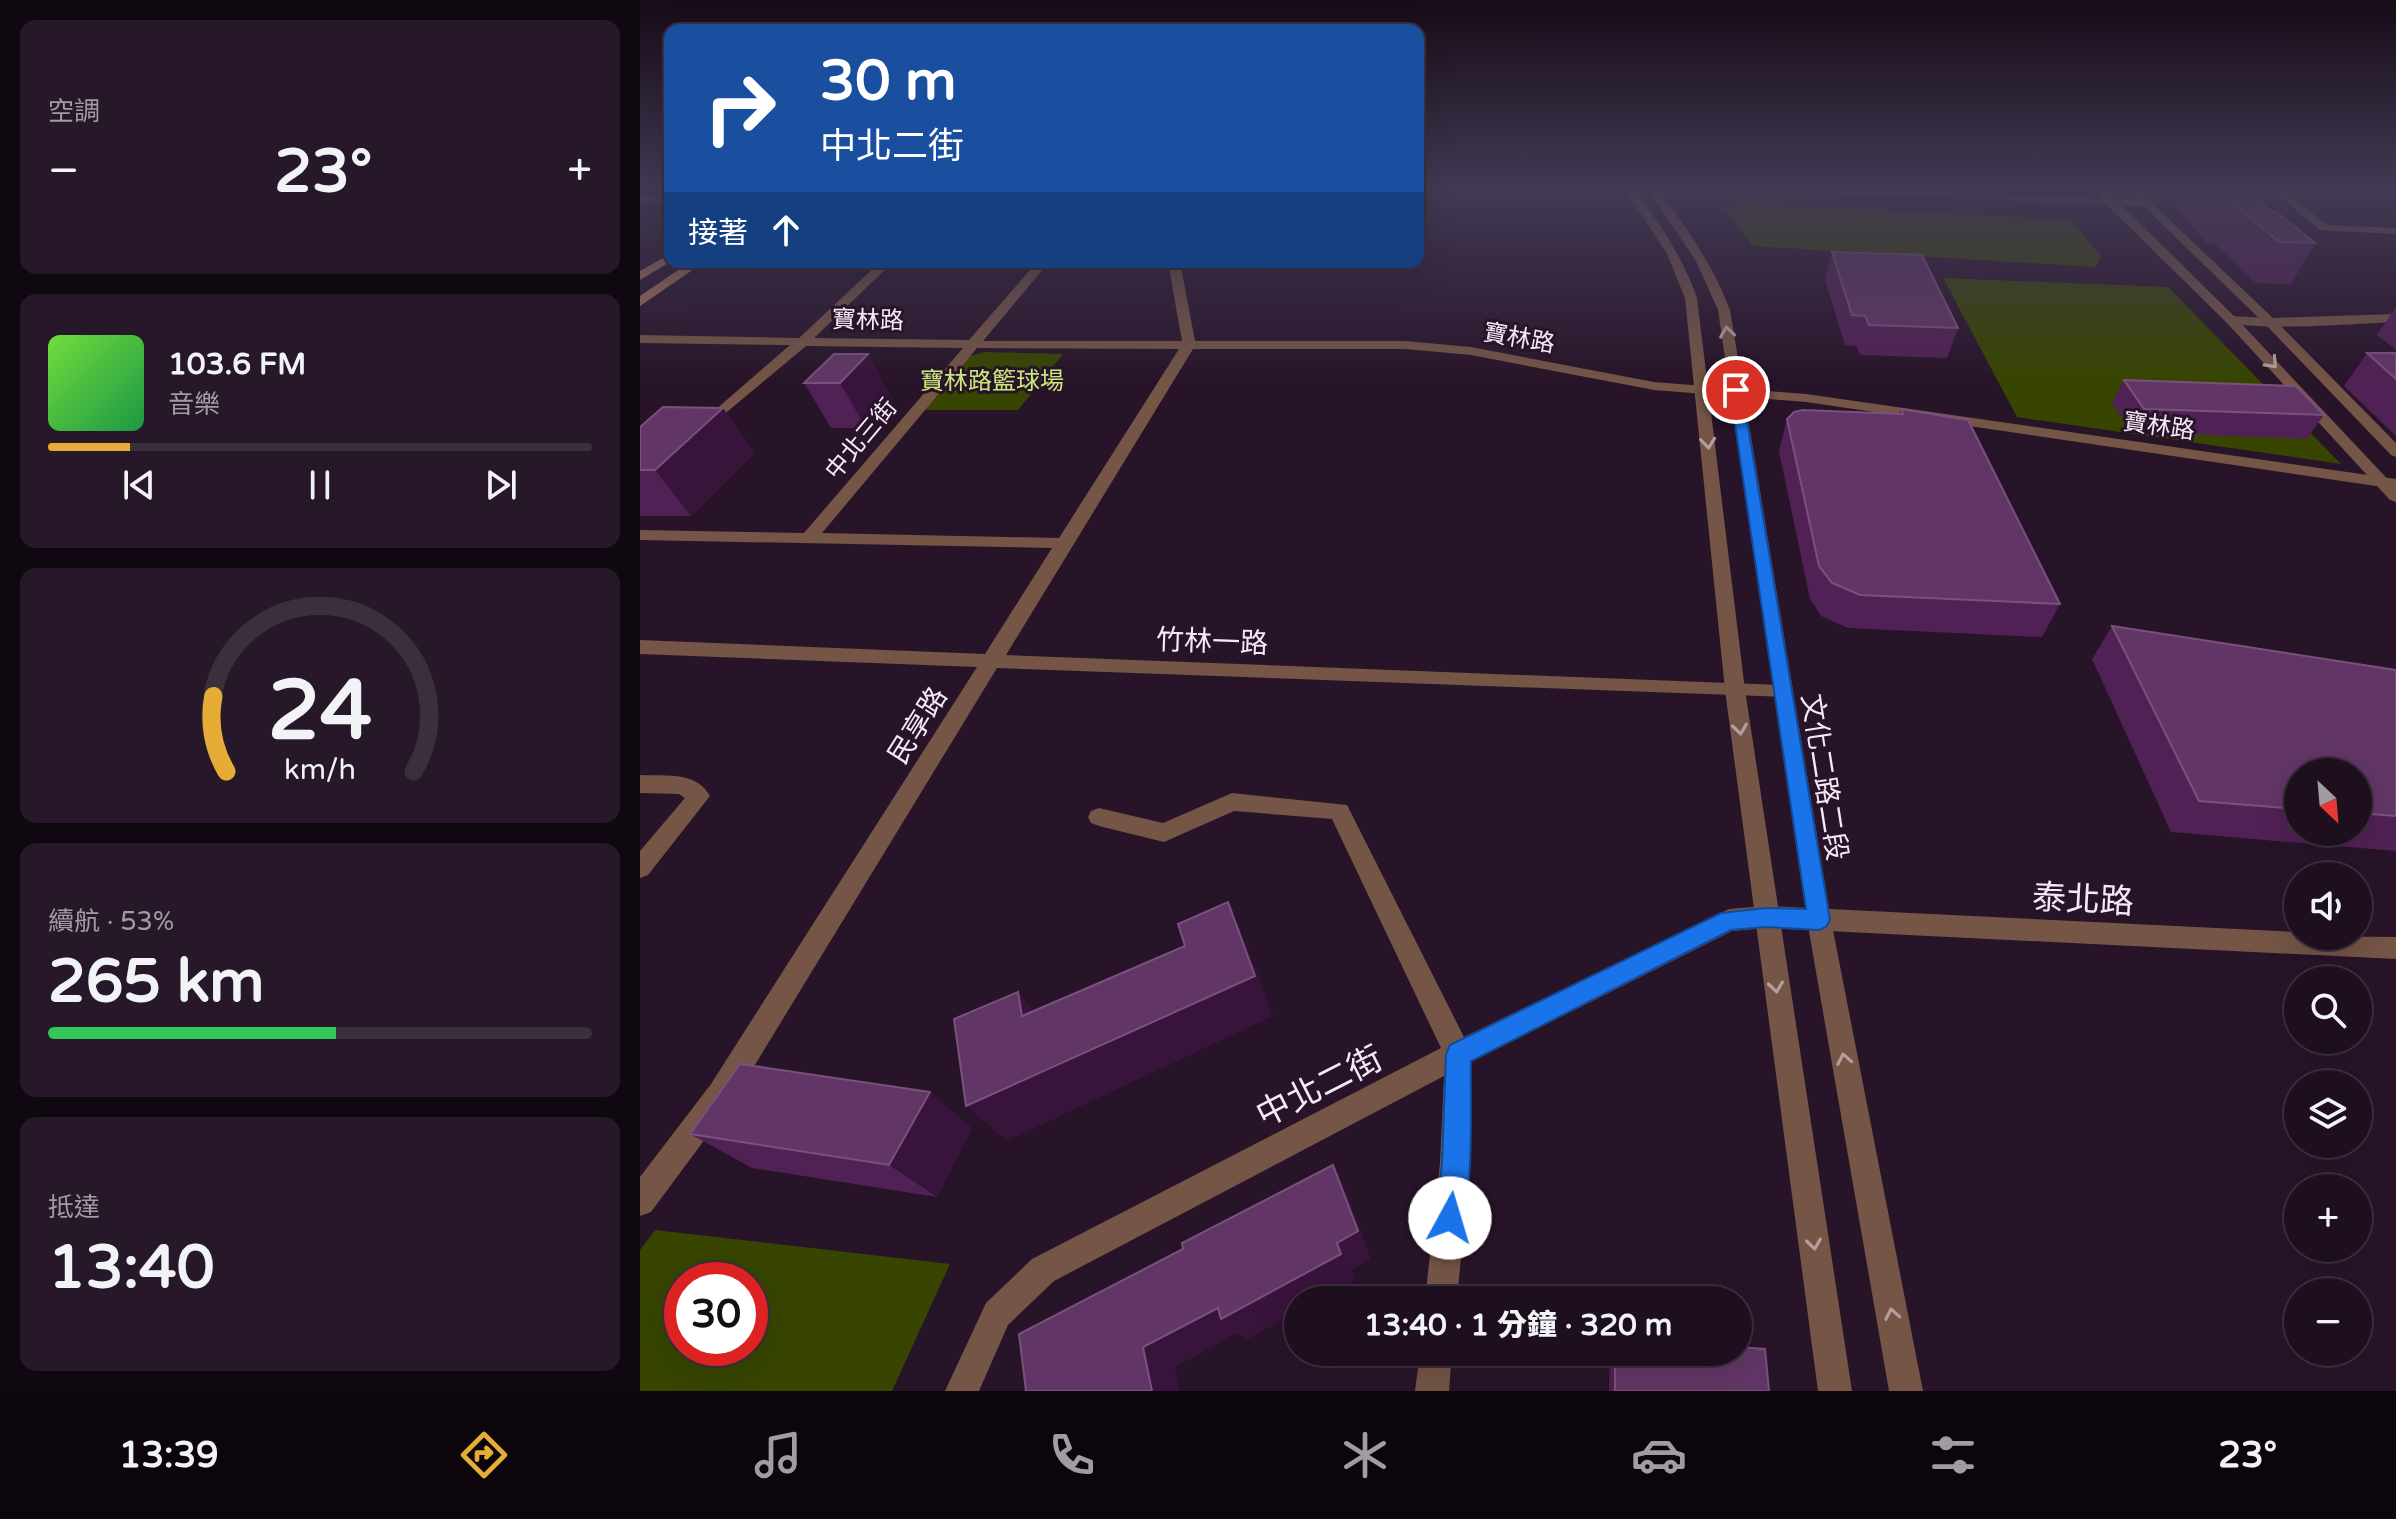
<!DOCTYPE html>
<html lang="zh-TW">
<head>
<meta charset="utf-8">
<style>
	:root { --surface:#1e0f1f; --page:#261828; --text:#f1f3f6; --muted:#a19ca4; --line:#3c2f3d; --accent:#e6ad36 }
	body { margin:0; font-family:"Varela Round","Noto Sans TC",sans-serif; background:var(--page); color:var(--text); height:100vh; display:flex; flex-direction:column; font-size:30px; white-space:nowrap }
	* { box-sizing:border-box; margin:0 }
	p { font-size:26px; color:var(--muted) }
	.icon { flex:none; width:44px; height:44px; fill:none; stroke:currentColor; stroke-width:2; stroke-linecap:round; stroke-linejoin:round }
	.map { position:relative; flex:1; overflow:hidden }
	.details { display:flex; flex-direction:column; gap:20px; padding:20px; background:#100811; width:640px }
	.details>* { flex:none }
	.hud { position:absolute; left:24px; top:24px; width:760px; height:244px; border-radius:16px; box-shadow:0 8px 32px #0002,0 0 0 2px var(--line); background:#1a4fa0; color:#fff; overflow:hidden }
	.needle { width:52px; rotate:154deg }
	.controls { position:absolute; left:1644px; top:758px; display:grid; gap:16px }
	.controls a { display:grid; place-items:center; width:88px; height:88px; border-radius:50%; background:var(--surface); box-shadow:0 8px 32px #0002,0 0 0 2px var(--line); font-size:40px }
	.speed { position:absolute; left:24px; top:1262px; display:flex; gap:16px; font-size:40px; font-weight:700; text-align:center }
	.speed>* { display:grid; place-content:center; width:104px; height:104px; border-radius:50%; background:var(--surface); box-shadow:0 8px 32px #0002,0 0 0 2px var(--line); line-height:1 }
	.speed .limit { border:12px solid #d22; background:#fff; color:#111 }
	.pin { position:absolute; display:grid; place-items:center; width:68px; height:68px; color:#fff; margin:-34px; border:4px solid #fff; border-radius:50%; box-shadow:0 2px 8px #0007 }
	.me { position:absolute; width:88px; margin:-44px; rotate:6deg; stroke-linejoin:round; filter:drop-shadow(0 0 6px #0008) }
	.turn { display:flex; align-items:center; gap:28px; height:168px; padding:0 24px; font-size:36px }
	.turn .icon { width:104px; height:104px; stroke-width:2.5 }
	.turn b { display:block; font-size:56px; line-height:68px }
	.then { display:flex; align-items:center; height:76px; padding:0 24px; background:#0003; gap:16px; font-size:30px }
	.big { font-size:60px; font-weight:800; line-height:1.1 }
	.details .card { flex:1; display:flex; flex-direction:column; justify-content:center; gap:12px; min-width:0; padding:0 28px; border-radius:16px; background:var(--page) }
	.details .dial { align-items:center; gap:0 }
	.dial svg { height:208px; overflow:visible; fill:none; stroke:var(--line); stroke-width:7; stroke-linecap:round; text-anchor:middle }
	.dial text { fill:var(--text); stroke:none }
	.song { display:flex; align-items:center; gap:24px }
	.cover { width:96px; height:96px; border-radius:12px; background:linear-gradient(135deg,hsl(100 70% 55%),hsl(140 70% 35%)) }
	.played { height:8px; border-radius:4px; background:linear-gradient(90deg,var(--accent) 15%,var(--line) 15%) }
	.keys { display:flex; justify-content:space-around; direction:ltr }
	.heat { display:flex; justify-content:space-between; align-items:center; font-size:44px; direction:ltr }
	.charge { height:12px; border-radius:6px; background:linear-gradient(90deg,#34c759 53%,var(--line) 0) }
	.trip { position:absolute; left:644px; top:1286px; width:468px; height:80px; border-radius:40px; background:var(--surface); box-shadow:0 8px 32px #0002,0 0 0 2px var(--line); font-weight:800; line-height:80px; text-align:center }
	.dock { display:flex; height:128px; justify-content:space-around; align-items:center; background:#0c060c; color:var(--muted) }
	.dock .icon { width:56px; height:56px }
	.dock .current { color:var(--accent) }
	.dock b { font-size:36px; color:var(--text) }
	main { display:flex; flex:1; min-height:0 }
	.map>svg:first-child { display:block }
	.green { fill:#374500; fill-rule:evenodd }
	.lines { fill:none; stroke-linecap:round; stroke-linejoin:round }
	.minor { fill:#745546; fill-rule:evenodd }
	.tertiary { fill:#745546; fill-rule:evenodd }
	.secondary { fill:#a6755d; fill-rule:evenodd }
	.wall { fill:#502154; fill-rule:evenodd }
	.shaded-wall { fill:#38133c }
	.building { fill:#613666; stroke:#79527c; stroke-width:2 }
	.oneway { stroke:#b59e9e }
	.route { fill:#1a73e8; stroke:#114b97; stroke-width:2 }
	.labels { text-anchor:middle; stroke-width:6; stroke-linejoin:round; paint-order:stroke }
	.far-street-label { font-size:24px; fill:#f6e8f7; stroke:#281429 }
	.far-park-label { font-size:24px; fill:#cae67d; stroke:#281429 }
	.street-label { font-size:28px; fill:#f6e8f7; stroke:#281429 }
	.near-street-label { font-size:34px; fill:#f6e8f7; stroke:#281429 }
</style>
</head>
<body>
<main>
<section class="details">
<div class="card"><p>空調</p>
<div class="heat"><a>−</a><b class="big">23°</b><a>+</a></div>
</div>
<div class="card">
<div class="song"><i class="cover"></i><div><b>103.6 FM</b><p>音樂</p></div></div>
<div class="played"></div>
<div class="keys"><svg class="icon" aria-label="previous" viewBox="0 0 24 24"><path d="M18 5L8 12l10 7zM5 5v14"/></svg><svg class="icon" aria-label="pause" viewBox="0 0 24 24"><path d="M8 5v14M16 5v14"/></svg><svg class="icon" aria-label="next" viewBox="0 0 24 24"><path d="M6 5l10 7-10 7zM19 5v14"/></svg></div>
</div>
<div class="card dial"><svg viewBox="0 0 100 80">
<path d="M14 69A42 42 0 1 1 86 69"/>
<path d="M14 69A42 42 0 0 1 9 40" stroke="#e6ad36"/>
<text x="50" y="56" font-size="32" font-weight="700">24</text>
<text x="50" y="72" font-size="11">km/h</text>
</svg></div>
<div class="card"><p>續航 · 53%</p><b class="big">265 km</b><div class="charge"></div></div>
<div class="card"><p>抵達</p><b class="big">13:40</b></div>
</section>
<div class="map">
<svg width="1756" height="1391" viewBox="0 0 1756 1391">
	<rect width="100%" height="100%" fill="#281429"/>
	<path class="green" d="M1108,203l323,17 30,36 -5,11 -343,-21 -30,-39z
		M1303,278l225,9 173,177 -324,-47z
		M344,352l79,2 -45,56h-98l46,-53z
		M15,1230l295,34 -58,127h-252v-141zM110,1280v68h-68v-68z"/>
	<g class="lines">
		<path class="minor" d="M1134,188h73l296,12 5,3 -5,3 -364,-15z
			M1630,188h11l46,37 69,3v6l-76,-4z
			M0,195l30,2v6l-30,-2z
			M240,262h13l-79,76 155,2 68,-78h12l-66,79h199l-14,-79h12l15,79h210l66,6 183,35 152,12 590,85v10l-590,-87 -152,-12 -183,-35 -66,-6h-212l-187,306 775,30 7,2 3,5 -3,5 -791,-29 -266,436 -80,108 -11,4v-39l71,-93 266,-417 -337,-13v-14l345,14 67,-106 -412,-8v-10l164,3 159,-185 -157,-2 -103,86 -7,-4 2,-3 92,-80 -150,-2v-8l159,3zM337,348l202,1 -120,189 -237,-5z
			M1756,314v8c-30,1 -153,11 -171,-2l6,-4 39,2z
			M0,775c24,1 57,-4 70,21l-62,79 -8,3v-27l45,-53 -6,-4 -39,-1z
			M592,793l115,12 117,232 265,-128 37,-3 532,26v4l98,1v22l-630,-31 -34,3 -261,131 -1,101 -13,137h-32l15,-137 4,-87 -390,205 -46,44 -29,66h-34l41,-88 46,-44 409,-211 -109,-229 -98,-8 -70,31 -65,-16 -8,-3 -3,-6 3,-6 8,-3 64,15z
			M780,1352h32l-3,39h-34z"/>
		<path class="tertiary" d="M984,188h10c25,35 49,69 63,110l48,392 107,701h-34l-93,-701 -40,-392 -18,-44z
			M1007,188h10c29,38 56,77 73,122l101,610 92,471h-34l-82,-471 -89,-610 -22,-49z
			M1454,188h10l131,129 161,171v14l-6,-2 -163,-177 -122,-120z
			M1485,188h11l138,131 122,124v14l-5,-2 -125,-130z"/>
		<path class="secondary" d="M30,254v8l-30,18v-9z
			M50,262h14l-64,44v-10z"/>
	</g>
	<path class="wall" d="M1519,188h87l24,23 45,32 -24,41 -35,-1 -41,-39h-8z
		M1192,252l126,76 -11,30 -87,-3 -3,-9 -12,-1 -20,-65z
		M1756,307v43l-19,-15z
		M1727,353h29v83l-52,-50z
		M228,354l24,45 -26,29h-35l-27,-45z
		M1484,380l200,35 -17,24 -175,-7 -20,-29z
		M83,408l31,45 -63,63h-51v-89z
		M1261,409l159,195 -18,33 -194,-9 -27,-12 -11,-17 -31,-148 8,-32 112,-5z
		M1472,626l284,44v181l-225,-19 -79,-173zM1658,772h60v60h-60z
		M332,1128l-35,69 -185,-29 -62,-34z
		M970,1352h128l31,39h-160z"/>
	<path class="shaded-wall" d="M228,354l24,45 -26,29 -26,-45z
		M83,408l31,45 -63,63 -36,-46z
		M588,902l19,44 26,70 -266,125 -41,-35 289,-130z
		M378,992l34,40 -30,-16z
		M290,1092l42,36 -35,69 -48,-32z
		M693,1165l15,31 23,63 -19,11 3,10 -36,20h-21v12l-52,28 -8,-7 -63,34 5,24h-28l-9,-44 75,-39 119,-65z"/>
	<path class="building" d="M1571,188h35l24,23h5l40,32 -36,-1 -44,-37h-8z
		M1192,252l90,3 36,73 -89,-3 -4,-9 -13,-1z
		M1727,353h29v26z
		M194,354h34l-28,29h-36z
		M1484,380l172,6 28,29 -180,-6z
		M23,407l60,1 -68,62h-15v-43z
		M1261,409l67,11 92,184 -200,-9 -28,-12 -13,-17 -32,-147 7,-7 9,-2 100,4z
		M1472,626l284,44v146l-38,-3v-41h-60v37l-99,-8z
		M588,902l27,74 -289,130 -12,-87 64,-27 4,24 163,-70 -7,-22z
		M100,1064l190,28 -41,73 -199,-31z
		M693,1165l25,66 -21,12 4,11 -120,65 -3,-11 -75,39 9,44h-126l-7,-57 164,-85 -1,-6z
		M1098,1347l27,2 4,42h-154v-39h123z"/>
	<defs><path id="oneway-chevron" d="M-2-3.5L2.5 0L-2 3.5" fill="none" stroke-width="1.6" stroke-linecap="round" stroke-linejoin="round" transform="scale(2)"/></defs>
	<g class="oneway">
		<use href="#oneway-chevron" transform="translate(1087 332) rotate(-99)"/>
		<use href="#oneway-chevron" transform="translate(1632 363) rotate(47)"/>
		<use href="#oneway-chevron" transform="translate(1068 443) rotate(84)"/>
		<use href="#oneway-chevron" transform="translate(1100 729) rotate(82)"/>
		<use href="#oneway-chevron" transform="translate(1136 987) rotate(82)"/>
		<use href="#oneway-chevron" transform="translate(1204 1059) rotate(-101)"/>
		<use href="#oneway-chevron" transform="translate(1174 1244) rotate(82)"/>
		<use href="#oneway-chevron" transform="translate(1252 1314) rotate(-101)"/>
	</g>
	<linearGradient id="sky" x2="0" y2="1"><stop stop-color="#160b17"/><stop offset="0.49" stop-color="#423a54"/><stop offset="1" stop-color="#423a54" stop-opacity="0"/></linearGradient>
	<rect width="1756" height="383" fill="url(#sky)"/>
	<path class="route" d="M1096,386l6,4 88,530 -4,7 -7,3 -53,-3 -35,3 -260,131c-1,42 4,130 -12,167l-9,4 -10,-4 -4,-10 6,-55 4,-109 4,-9 271,-132 45,-5 40,1 -76,-519z"/>
	<g class="labels">
		<g class="far-street-label">
			<text transform="translate(228 320) rotate(1)" y="8">寶林路</text>
			<text transform="translate(879 338) rotate(10)" y="8">寶林路</text>
			<text transform="translate(1519 426) rotate(8)" y="8">寶林路</text>
			<text transform="translate(221 439) rotate(-50)" y="8">中北三街</text>
		</g>
		<g class="far-park-label">
			<text x="352" y="389">寶林路籃球場</text>
		</g>
		<g class="street-label">
			<text transform="translate(572 641) rotate(2)" y="10">竹林一路</text>
			<text transform="translate(277 725) rotate(-58)" y="10">民享路</text>
			<text transform="translate(1185 777) rotate(81)" y="10">文化二路二段</text>
		</g>
		<g class="near-street-label">
			<text transform="translate(1443 899) rotate(3)" y="12">泰北路</text>
			<text transform="translate(679 1086) rotate(-27)" y="12">中北二街</text>
		</g>
	</g>
</svg>
<div class="controls">
<a><svg class="needle" viewBox="-14 -14 28 28"><path d="M0-13l5 13h-10z" fill="#e53935"/><path d="M0 13l5-13h-10z" fill="#a19ca4"/></svg></a>
<a><svg class="icon" aria-label="sound" viewBox="0 0 24 24"><path d="M4 9h4l5-4v14l-5-4H4zM17 9q2 3 0 6"/></svg></a>
<a><svg class="icon" aria-label="search" viewBox="0 0 24 24"><circle cx="10" cy="10" r="6"/><path d="M15 15l6 6"/></svg></a>
<a><svg class="icon" aria-label="layers" viewBox="0 0 24 24"><path d="M12 4l9 5-9 5-9-5zM3 14l9 5 9-5"/></svg></a>
<a>+</a>
<a>−</a>
</div>
<div class="speed"><div class="limit">30</div></div>
<div class="pin" style="left:1096px;top:390px;background:#d93025"><svg class="icon" aria-label="arrive" viewBox="0 0 24 24"><path d="M6 21V4h12l-3 4 3 4H6"/></svg></div>
<svg class="me" style="left:810px;top:1218px" viewBox="-20 -20 40 40"><circle r="19" fill="#fff"/><path d="M0-13L10 11 0 6-10 11z" fill="#1a73e8"/></svg>
<div class="trip">13:40 · 1 分鐘 · 320 m</div>
<div class="hud">
<div class="turn"><svg class="icon" aria-label="right" viewBox="0 0 24 24"><path d="M7 20v-9h11M14 6l5 5-5 5"/></svg><div><b>30 m</b>中北二街</div></div>
<div class="then">接著<svg class="icon" aria-label="ahead" viewBox="0 0 24 24"><path d="M12 20V5M6 11l6-6 6 6"/></svg></div>
</div>
</div>
</main>
<nav class="dock">
<b>13:39</b>
<svg class="icon current" aria-label="directions" viewBox="0 0 24 24"><path d="M12 3l9 9-9 9-9-9zM9 14v-3h6M13 9l2 2-2 2"/></svg>
<svg class="icon" aria-label="music" viewBox="0 0 24 24"><path d="M9 18V5l10-2v13"/><circle cx="6" cy="18" r="3"/><circle cx="16" cy="16" r="3"/></svg>
<svg class="icon" aria-label="phone" viewBox="0 0 24 24"><path d="M5 4h4l2 5-3 2q2 4 5 5l2-3 5 2v4C11 20 4 13 5 4z"/></svg>
<svg class="icon" aria-label="climate" viewBox="0 0 24 24"><path d="M12 3v18M4 7l16 10M4 17L20 7"/></svg>
<svg class="icon" aria-label="car" viewBox="0 0 24 24"><path d="M5 17H2v-5l4-1 3-4h7l3 4 3 1v5h-3M9 17h6M6 11h13"/><circle cx="7" cy="17" r="2"/><circle cx="17" cy="17" r="2"/></svg>
<svg class="icon" aria-label="filters" viewBox="0 0 24 24"><path d="M4 7h16M4 17h16"/><circle cx="9" cy="7" r="2"/><circle cx="15" cy="17" r="2"/></svg>
<b>23°</b>
</nav>
</body>
</html>
